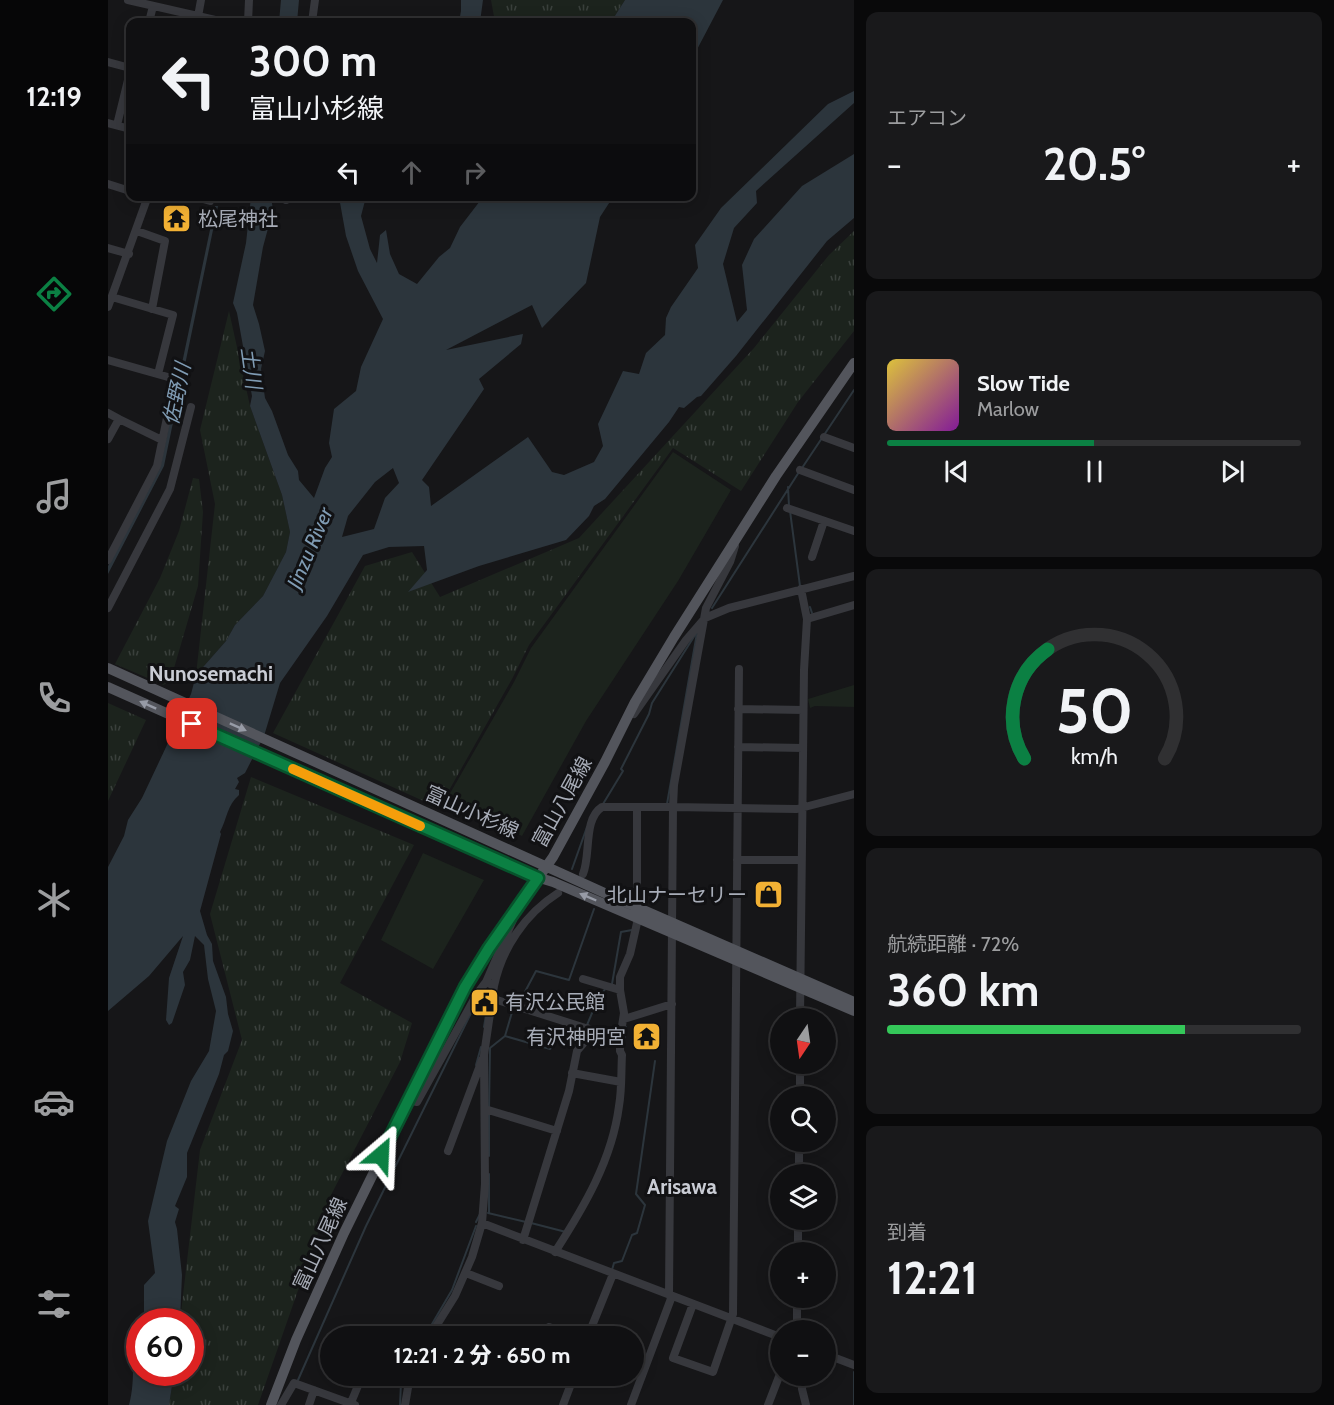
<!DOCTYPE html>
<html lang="ja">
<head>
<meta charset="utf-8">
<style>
	:root { --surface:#101012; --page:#19191b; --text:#f1f3f6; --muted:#9c9d9f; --line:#303032; --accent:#0b8043 }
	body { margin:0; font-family:Cabin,"Noto Sans JP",sans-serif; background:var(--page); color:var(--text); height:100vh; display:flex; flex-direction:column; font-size:22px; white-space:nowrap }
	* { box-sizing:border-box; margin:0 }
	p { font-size:20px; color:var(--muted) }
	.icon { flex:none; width:33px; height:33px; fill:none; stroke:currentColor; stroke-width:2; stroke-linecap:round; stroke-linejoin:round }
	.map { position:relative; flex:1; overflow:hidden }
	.drawer { display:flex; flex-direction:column; gap:12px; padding:12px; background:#09090a; width:480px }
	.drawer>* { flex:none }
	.banner { position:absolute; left:18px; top:18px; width:570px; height:183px; border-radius:12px; box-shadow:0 3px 15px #0003,0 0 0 2px var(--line); background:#101012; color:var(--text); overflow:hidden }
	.needle { width:39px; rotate:193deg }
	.controls { position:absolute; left:662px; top:1008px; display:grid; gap:12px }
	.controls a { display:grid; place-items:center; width:66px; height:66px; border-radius:50%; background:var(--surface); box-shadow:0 3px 15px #0003,0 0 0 2px var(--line); font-size:30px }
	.speed { position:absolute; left:18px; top:1308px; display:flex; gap:12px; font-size:30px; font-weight:700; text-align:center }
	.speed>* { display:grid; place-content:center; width:78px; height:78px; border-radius:50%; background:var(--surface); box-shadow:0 3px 15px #0003,0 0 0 2px var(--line); line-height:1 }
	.speed .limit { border:9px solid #d22; background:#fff; color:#111 }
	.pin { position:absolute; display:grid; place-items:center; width:51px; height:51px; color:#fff; margin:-26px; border-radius:12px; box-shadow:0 3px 9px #0006 }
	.me { position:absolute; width:66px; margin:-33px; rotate:26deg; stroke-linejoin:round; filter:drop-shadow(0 0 4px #0008) }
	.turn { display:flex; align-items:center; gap:21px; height:126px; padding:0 24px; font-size:27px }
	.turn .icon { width:78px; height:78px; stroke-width:2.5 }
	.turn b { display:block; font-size:42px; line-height:51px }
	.lanes { display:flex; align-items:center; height:57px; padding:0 24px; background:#0003; justify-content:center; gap:30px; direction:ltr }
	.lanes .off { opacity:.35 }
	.big { font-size:45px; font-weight:800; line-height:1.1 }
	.drawer .card { flex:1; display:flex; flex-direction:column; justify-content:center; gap:9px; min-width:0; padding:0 21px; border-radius:12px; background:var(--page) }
	.drawer .dial { align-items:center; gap:0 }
	.dial svg { height:156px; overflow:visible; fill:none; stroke:var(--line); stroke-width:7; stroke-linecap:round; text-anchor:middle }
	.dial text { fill:var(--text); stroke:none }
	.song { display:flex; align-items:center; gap:18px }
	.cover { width:72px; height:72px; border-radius:9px; background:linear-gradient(135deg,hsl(50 70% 55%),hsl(290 70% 35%)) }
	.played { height:6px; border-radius:3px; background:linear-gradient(90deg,var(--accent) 50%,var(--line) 50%) }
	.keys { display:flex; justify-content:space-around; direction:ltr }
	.heat { display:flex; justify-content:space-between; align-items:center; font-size:33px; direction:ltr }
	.charge { height:9px; border-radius:4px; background:linear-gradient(90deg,#34c759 72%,var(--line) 0) }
	.trip { position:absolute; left:212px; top:1326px; width:324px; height:60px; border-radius:30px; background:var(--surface); box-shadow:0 3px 15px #0003,0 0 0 2px var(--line); font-weight:800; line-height:60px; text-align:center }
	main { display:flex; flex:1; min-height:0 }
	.dock { display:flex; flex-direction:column; width:108px; justify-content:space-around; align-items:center; background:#060607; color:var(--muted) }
	.dock .icon { width:42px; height:42px }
	.dock .on { color:var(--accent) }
	.dock b { font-size:27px; color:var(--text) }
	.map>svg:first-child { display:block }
	.grass { fill:url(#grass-tufts) }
	.green { fill:#1c231d }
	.water { fill:#2c353c; fill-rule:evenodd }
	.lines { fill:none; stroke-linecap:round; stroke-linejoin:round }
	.stream { stroke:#2c353c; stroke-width:2 }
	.minor { stroke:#37383d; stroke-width:8 }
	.major { stroke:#53555c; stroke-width:10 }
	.oneway { fill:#979ba6 }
	.route-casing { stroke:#07532c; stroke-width:15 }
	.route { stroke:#0b8043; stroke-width:10 }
	.slow { stroke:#f59e0b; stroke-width:10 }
	.labels { text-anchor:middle; stroke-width:6; stroke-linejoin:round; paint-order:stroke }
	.poi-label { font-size:20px; fill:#a8adb8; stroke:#111113; text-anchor:start }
	.street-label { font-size:20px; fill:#a8adb8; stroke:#111113 }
	.water-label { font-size:21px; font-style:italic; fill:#7f9bb3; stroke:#111113 }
	.neighbourhood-label { font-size:21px; font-weight:bold; fill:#c9ccd4; stroke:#111113 }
</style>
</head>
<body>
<main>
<nav class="dock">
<b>12:19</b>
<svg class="icon on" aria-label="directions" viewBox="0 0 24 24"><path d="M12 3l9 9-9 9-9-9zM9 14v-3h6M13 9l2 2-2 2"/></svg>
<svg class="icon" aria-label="music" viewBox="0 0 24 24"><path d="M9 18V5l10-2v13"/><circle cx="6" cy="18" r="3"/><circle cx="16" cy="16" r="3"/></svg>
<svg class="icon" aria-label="phone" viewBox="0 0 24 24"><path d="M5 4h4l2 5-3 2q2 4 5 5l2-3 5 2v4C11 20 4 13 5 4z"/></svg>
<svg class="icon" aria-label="climate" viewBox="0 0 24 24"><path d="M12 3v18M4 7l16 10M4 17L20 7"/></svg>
<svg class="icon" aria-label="car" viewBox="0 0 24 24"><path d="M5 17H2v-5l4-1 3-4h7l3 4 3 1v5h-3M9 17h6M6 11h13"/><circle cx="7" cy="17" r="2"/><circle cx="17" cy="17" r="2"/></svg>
<svg class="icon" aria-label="filters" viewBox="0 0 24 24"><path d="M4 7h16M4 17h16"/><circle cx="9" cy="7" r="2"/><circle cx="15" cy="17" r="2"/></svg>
</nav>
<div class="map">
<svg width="746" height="1405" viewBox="0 0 746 1405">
	<defs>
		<pattern id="grass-tufts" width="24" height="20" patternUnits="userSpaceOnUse" patternTransform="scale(1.5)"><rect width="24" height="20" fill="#1c231d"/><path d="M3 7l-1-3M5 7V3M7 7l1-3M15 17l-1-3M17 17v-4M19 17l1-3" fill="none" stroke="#3a403c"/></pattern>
	</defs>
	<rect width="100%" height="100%" fill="#161618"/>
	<path class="grass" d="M383,0h134l-14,22h-116z
		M746,231v100l-56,71 -57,89 -68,-43 -144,197 -17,34 -73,129 -166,-75 92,-167 47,-14 28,45 139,-59 175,-190 75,-93z
		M121,311l21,95 32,89 8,37 -4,20 -23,44 -28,29 -9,16 -30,34 19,-171 -15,-74z
		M85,478l6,1 4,33 -5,74 -26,89 -8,10 -49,-21 45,-86 19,-47z
		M0,703l38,17 -38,81z
		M143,777l163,68 -74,138 72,40 -12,39 -68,131 -74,212h-89l5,-32 16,-1v-50l-10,-1 20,-171 42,-110 -32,-126z"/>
	<path class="green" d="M565,452l58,38 -53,91 -92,140 -64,115 -77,-34 69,-120 17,-34z
		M746,685v22l-39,-1 -5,2 -2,-9z
		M315,853l61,27 -51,89 -52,-29z"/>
	<path class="water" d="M173,0h18l-2,22h-18z
		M353,0h22l-3,22h-21l2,-11z
		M517,0h98l-31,59v-37h-81z
		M746,91v12l-98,88 1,12 -23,25 -11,36 14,58 10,-12 -5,-45 12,-26 48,-53 52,-32v64l-27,23 -91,115 -35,40 -4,1 -13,11 -5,-1 -10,15 -64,77 -11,7 -5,10 -23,24 -87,26 -71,26 19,-22 -3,-24 -35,1 -26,8 -36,61 -47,67 -16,53 -19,37 -8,5 2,4 -4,7 4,1v5c-12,10 -12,24 -19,37l1,2 -21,77 7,24 5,9 1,17 13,36 2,17 5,17 -5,20 -4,4 -5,19 -32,79v24l-12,29 4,3 -4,13 2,7 5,46 -2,46h-40l4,-8v-28l11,-12 -7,-52 19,-80 24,-60 18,-30 7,-40 -8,-32 -4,-34 -9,-9 -5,24 -7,12 2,13 -13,38 -3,2 -3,-5 3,-42 14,-42 -34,40 -41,35v-144l16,-31 4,-16 14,-22 49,-104 5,-19 30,-34 9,-16 28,-29 23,-44 4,-20 -8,-37 -32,-89 2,-10 -15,-83 -4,-10 13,-60 5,-46h20l2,13 -10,37 -10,58 6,19 6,27 -4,18 4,29 7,13 16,44 10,16 1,9 15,18 11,-30 7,-11 -3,-14 5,-34 22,-18 5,-24 22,-48 -25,-48 -12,-35 -7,-39h27l-5,19 9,33 7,14 3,-28 6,-5 4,24 9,20 18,10 22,-27 11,-9 10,-21 23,-30h130l-13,20 -14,66 -44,45 -10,-23 -86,45 77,-16 -2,10 -42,35 5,10 -62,91 7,7 2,19 97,-69 24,35 12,3 30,-13 9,-16 -5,-22 25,-53 16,3 7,-21 19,-18 1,-17 5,-11 27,-39 -3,-23 26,-37 107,-104zM285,468l6,15 -14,15 -11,31 -32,8 6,-21 27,-34z
		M107,206h3l-54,260 -56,108v-8l52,-98z
		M31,1323l1,49 34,1 -5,32h-40c8,-28 0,-55 10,-82z"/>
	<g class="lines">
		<path class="stream" d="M694,468l52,-78
			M680,487l1,19
			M682,511l10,75
			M702,607l2,6
			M604,608l87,-136
			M495,804l20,-33 -2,-2 28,-55 3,-11 43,-68
			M559,804l30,-171
			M464,869l15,-42
			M504,984l9,-52 11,-2
			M370,1000l-5,9 13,6 -2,12
			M411,1003l17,-32 33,9 25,-71
			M479,1025l8,-19 10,-17
			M397,1036l45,13 8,-8 6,-17
			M516,1045l2,-18
			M368,1065l5,-18
			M381,1109l1,-61 15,-12 8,-27
			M381,1156v-43
			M380,1213l38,9
			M381,1213v-39
			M368,1222l5,-10
			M423,1223l35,9
			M504,1270l2,-7 8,-2 10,-26 5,-2 8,-28 -9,-11 19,-133
			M317,1336l27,-46 24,-64
			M190,1380l68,-154 107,-217
			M292,1405l1,-22 3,-7
			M746,1405v-33"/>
		<path class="minor" d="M20,0l96,22
			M41,22l4,-16
			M89,22l4,-22
			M140,22l1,-22
			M204,22l3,-22
			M0,62l22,6
			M0,123l22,6
			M9,125l13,-53
			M0,184l22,7
			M85,196l17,5 1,-5
			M178,200v-4
			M29,231l28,10 -13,68
			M0,248l21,6
			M4,297l61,18 -15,59
			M0,307l40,-111
			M0,360l67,19 -18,87 -49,94
			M0,413l11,6 -11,20
			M11,419l43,21
			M716,437l30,11
			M692,470l54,20
			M679,508l67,23
			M627,546l-5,16 -24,46 -32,177 -1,22 124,2 57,-15
			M704,557l12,-36
			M0,608l62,-119 21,-82
			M699,619l47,-14
			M630,709l65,1
			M526,714l52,-74 19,-22 24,-10 125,-32
			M630,747l65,1
			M529,807v95
			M629,860h64
			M475,874c8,-19 0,-55 19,-67h71l-4,488
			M475,979l37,11
			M386,986c8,-38 31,-72 64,-93
			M386,999l126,40
			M692,1018l4,-348 3,-51 -6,-30
			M516,1019l48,-15
			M464,1073l49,9
			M692,1096v-32
			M301,1100l8,2 60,-108 9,-12 27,-62
			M377,1109l72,22
			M340,1151l34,-91
			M691,1174v-32
			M374,1223l298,114
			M415,1240l46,-149 8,-40 6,-7 4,-16
			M447,1252c29,-45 57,-92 64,-146 3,-17 2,-34 3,-51l-2,-4v-12l4,-26 -4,-23v-13l10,-23 7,-31
			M690,1252v-32
			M358,1273l33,13
			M585,1304l-20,54 40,14 20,-58 6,-645
			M441,1327l27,9
			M689,1330v-32
			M322,1336l25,-40 17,-39 10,-34 3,-39 -1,-129 10,-69 -8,-4
			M480,1336l25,-62
			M717,1354l29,11
			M695,1376l-1,13 4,16
			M173,1405l13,-22 61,22
			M201,1405l5,-15
			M242,1405l12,-29
			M297,1405l5,-29
			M455,1405l11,-29
			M523,1405l41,-109
			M660,1405l12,-31"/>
		<path class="major" d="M0,668l501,227 245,107
			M0,687l419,187 26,8 301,129
			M163,1405l25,-65 48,-107 121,-246 24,-39 64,-91 52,-95 30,-60 39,-65 102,-161 78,-113"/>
	</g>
	<defs><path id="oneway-solid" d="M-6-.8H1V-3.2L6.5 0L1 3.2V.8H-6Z" transform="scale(1.5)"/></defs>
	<g class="oneway">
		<use href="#oneway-solid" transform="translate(40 705) rotate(-156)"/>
		<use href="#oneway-solid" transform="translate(130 727) rotate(24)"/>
		<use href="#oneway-solid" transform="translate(480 897) rotate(-157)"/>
	</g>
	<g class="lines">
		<defs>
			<path id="route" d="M84,724l346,154 -49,70 -24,39 -84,168"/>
		</defs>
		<use href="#route" class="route-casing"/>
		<use href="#route" class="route"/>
		<path class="slow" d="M185,769l127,57"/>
	</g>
	<defs>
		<symbol id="temple-square" viewBox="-11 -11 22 22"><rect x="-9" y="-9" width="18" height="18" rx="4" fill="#f2b134" stroke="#111113"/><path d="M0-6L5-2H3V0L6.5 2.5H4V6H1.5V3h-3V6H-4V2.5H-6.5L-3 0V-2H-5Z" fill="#111"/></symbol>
		<symbol id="shop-square" viewBox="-11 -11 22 22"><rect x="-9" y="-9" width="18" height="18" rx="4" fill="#f2b134" stroke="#111113"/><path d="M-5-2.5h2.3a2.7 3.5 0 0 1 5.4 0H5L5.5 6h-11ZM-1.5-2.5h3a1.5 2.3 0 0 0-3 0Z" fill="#111"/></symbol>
		<symbol id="civic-square" viewBox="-11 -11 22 22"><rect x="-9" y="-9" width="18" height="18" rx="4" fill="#f2b134" stroke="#111113"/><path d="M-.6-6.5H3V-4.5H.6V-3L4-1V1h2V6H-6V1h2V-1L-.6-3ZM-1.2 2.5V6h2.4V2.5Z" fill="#111"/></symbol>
	</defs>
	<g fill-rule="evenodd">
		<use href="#temple-square" x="52" y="202" width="33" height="33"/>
		<use href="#shop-square" x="644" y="878" width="33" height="33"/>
		<use href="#civic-square" x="360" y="986" width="33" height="33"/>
		<use href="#temple-square" x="522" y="1020" width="33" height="33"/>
	</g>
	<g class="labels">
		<g class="poi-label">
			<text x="90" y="226">松尾神社</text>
			<text x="639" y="902" text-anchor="end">北山ナーセリー</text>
			<text x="397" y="1009">有沢公民館</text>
			<text x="518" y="1044" text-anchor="end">有沢神明宮</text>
		</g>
		<g class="street-label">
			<text transform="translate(454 802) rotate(-61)" y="7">富山八尾線</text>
			<text transform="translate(364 812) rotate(24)" y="7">富山小杉線</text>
			<text transform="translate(212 1244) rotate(-65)" y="7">富山八尾線</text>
		</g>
		<g class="water-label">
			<text transform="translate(143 368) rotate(82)" y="7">土川</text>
			<text transform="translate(69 394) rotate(-78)" y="7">佐野川</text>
			<text transform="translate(202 548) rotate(-67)" y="7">Jinzu River</text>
		</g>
		<g class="neighbourhood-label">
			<text x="103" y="681">Nunosemachi</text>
			<text x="574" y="1194">Arisawa</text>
		</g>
	</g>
</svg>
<div class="controls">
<a><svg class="needle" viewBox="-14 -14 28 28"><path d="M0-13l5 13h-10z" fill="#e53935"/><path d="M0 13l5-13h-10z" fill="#9c9d9f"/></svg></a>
<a><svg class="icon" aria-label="search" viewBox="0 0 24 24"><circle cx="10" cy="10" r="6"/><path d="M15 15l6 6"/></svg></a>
<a><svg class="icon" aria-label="layers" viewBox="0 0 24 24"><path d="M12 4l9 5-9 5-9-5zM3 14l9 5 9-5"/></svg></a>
<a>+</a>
<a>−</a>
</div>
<div class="speed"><div class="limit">60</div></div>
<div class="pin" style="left:84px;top:724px;background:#d93025"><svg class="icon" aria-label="arrive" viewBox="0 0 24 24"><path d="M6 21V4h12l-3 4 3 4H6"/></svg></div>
<svg class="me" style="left:273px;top:1155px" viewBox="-20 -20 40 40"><path d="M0-17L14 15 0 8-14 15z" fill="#0b8043" stroke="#fff" stroke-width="4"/></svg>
<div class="trip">12:21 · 2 分 · 650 m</div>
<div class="banner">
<div class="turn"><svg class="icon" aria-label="left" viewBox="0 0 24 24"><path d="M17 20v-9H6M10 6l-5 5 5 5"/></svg><div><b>300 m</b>富山小杉線</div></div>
<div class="lanes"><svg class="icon" aria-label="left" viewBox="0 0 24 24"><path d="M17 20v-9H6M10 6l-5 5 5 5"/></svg><svg class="icon off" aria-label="ahead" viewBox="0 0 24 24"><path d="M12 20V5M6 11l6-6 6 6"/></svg><svg class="icon off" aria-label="right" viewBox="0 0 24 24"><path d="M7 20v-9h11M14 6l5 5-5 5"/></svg></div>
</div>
</div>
<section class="drawer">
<div class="card"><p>エアコン</p>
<div class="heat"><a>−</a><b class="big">20.5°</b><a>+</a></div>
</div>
<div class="card">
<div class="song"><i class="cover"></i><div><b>Slow Tide</b><p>Marlow</p></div></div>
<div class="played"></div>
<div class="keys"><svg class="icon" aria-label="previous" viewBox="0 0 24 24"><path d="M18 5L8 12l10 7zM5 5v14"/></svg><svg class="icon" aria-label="pause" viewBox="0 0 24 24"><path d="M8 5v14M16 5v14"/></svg><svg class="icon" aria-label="next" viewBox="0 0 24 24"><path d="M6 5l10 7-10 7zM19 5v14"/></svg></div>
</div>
<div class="card dial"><svg viewBox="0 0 100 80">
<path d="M14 69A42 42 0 1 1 86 69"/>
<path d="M14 69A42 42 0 0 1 26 13" stroke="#0b8043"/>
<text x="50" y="56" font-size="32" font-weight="700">50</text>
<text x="50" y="72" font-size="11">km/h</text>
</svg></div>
<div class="card"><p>航続距離 · 72%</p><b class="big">360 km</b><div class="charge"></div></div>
<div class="card"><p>到着</p><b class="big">12:21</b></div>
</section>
</main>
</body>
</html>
